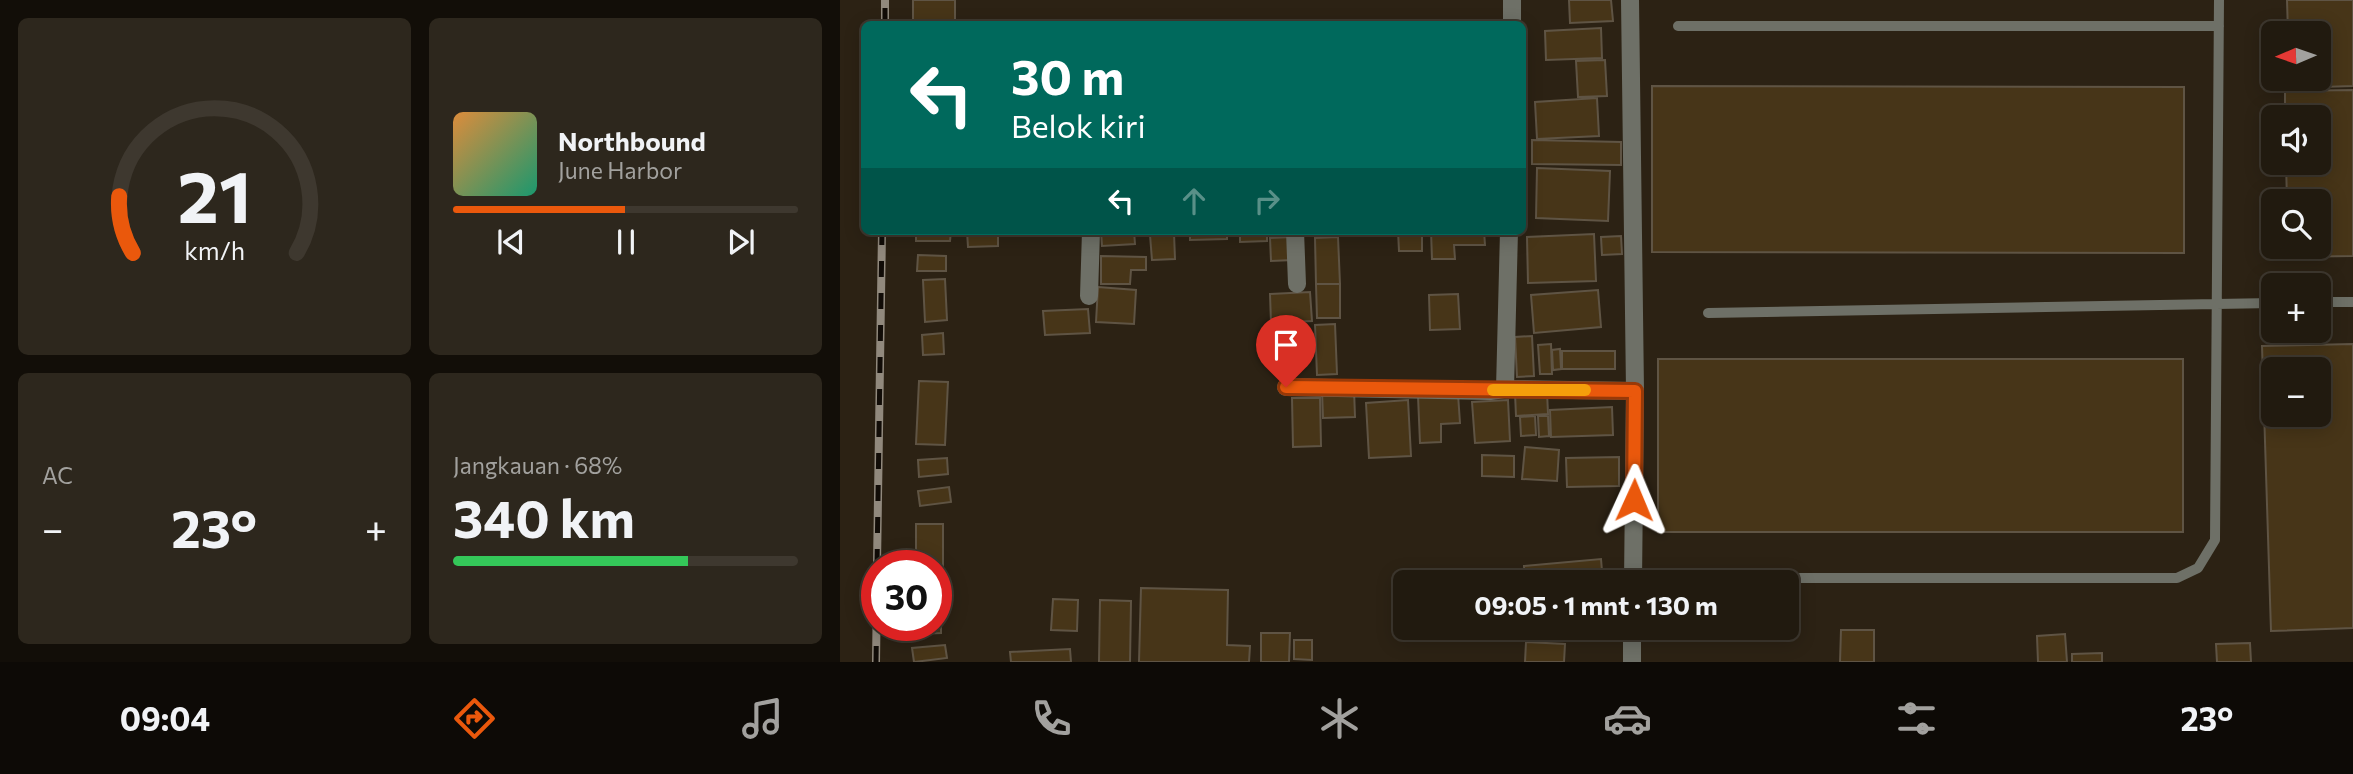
<!DOCTYPE html>
<html lang="id">
<head>
<meta charset="utf-8">
<style>
	:root { --surface:#211a0f; --page:#2d271d; --text:#f1f3f6; --muted:#a2a19e; --line:#3e382f; --accent:#ea580c }
	body { margin:0; font-family:Commissioner,sans-serif; background:var(--page); color:var(--text); height:100vh; display:flex; flex-direction:column; font-size:26px; white-space:nowrap }
	* { box-sizing:border-box; margin:0 }
	p { font-size:23px; color:var(--muted) }
	.icon { flex:none; width:38px; height:38px; fill:none; stroke:currentColor; stroke-width:2; stroke-linecap:round; stroke-linejoin:round }
	.map { position:relative; flex:1; overflow:hidden }
	.details { display:flex; flex-direction:column; gap:18px; padding:18px; background:#120e08; width:840px }
	.details>* { flex:none }
	.hud { position:absolute; left:21px; top:21px; width:665px; height:214px; border-radius:10px; box-shadow:0 4px 18px #0003,0 0 0 2px var(--line); background:#00695c; color:#fff; overflow:hidden }
	.needle { width:46px; rotate:268deg }
	.fabs { position:absolute; left:1421px; top:21px; display:grid; gap:14px }
	.fabs a { display:grid; place-items:center; width:70px; height:70px; border-radius:10px; background:var(--surface); box-shadow:0 4px 18px #0003,0 0 0 2px var(--line); font-size:35px }
	.speed { position:absolute; left:21px; top:550px; display:flex; gap:14px; font-size:35px; font-weight:700; text-align:center }
	.speed>* { display:grid; place-content:center; width:91px; height:91px; border-radius:50%; background:var(--surface); box-shadow:0 4px 18px #0003,0 0 0 2px var(--line); line-height:1 }
	.speed .limit { border:10px solid #d22; background:#fff; color:#111 }
	.pin { position:absolute; display:grid; place-items:center; width:60px; height:60px; color:#fff; margin:-72px -30px; border-radius:50% 50% 50% 0; rotate:-45deg; box-shadow:0 0 7px #0007 }
	.pin .icon { rotate:45deg }
	.me { position:absolute; width:77px; margin:-38px; rotate:1deg; stroke-linejoin:round; filter:drop-shadow(0 0 5px #0008) }
	.turn { display:flex; align-items:center; gap:24px; height:147px; padding:0 35px; font-size:32px }
	.turn .icon { width:91px; height:91px; stroke-width:2.5 }
	.turn b { display:block; font-size:49px; line-height:60px }
	.lanes { display:flex; align-items:center; height:66px; padding:0 35px; background:#0003; justify-content:center; gap:35px; direction:ltr }
	.lanes .off { opacity:.35 }
	.big { font-size:52px; font-weight:700; line-height:1.1 }
	.details .card { flex:1; display:flex; flex-direction:column; justify-content:center; gap:10px; min-width:0; padding:0 24px; border-radius:10px; background:var(--page) }
	.details .dial { align-items:center; gap:0 }
	.dial svg { height:182px; overflow:visible; fill:none; stroke:var(--line); stroke-width:7; stroke-linecap:round; text-anchor:middle }
	.dial text { fill:var(--text); stroke:none }
	.song { display:flex; align-items:center; gap:21px }
	.cover { width:84px; height:84px; border-radius:10px; background:linear-gradient(135deg,hsl(30 70% 55%),hsl(160 70% 35%)) }
	.played { height:7px; border-radius:4px; background:linear-gradient(90deg,var(--accent) 50%,var(--line) 50%) }
	.keys { display:flex; justify-content:space-around; direction:ltr }
	.heat { display:flex; justify-content:space-between; align-items:center; font-size:38px; direction:ltr }
	.charge { height:10px; border-radius:5px; background:linear-gradient(90deg,#34c759 68%,var(--line) 0) }
	.details .tiles { flex:1; display:grid; gap:18px; grid-template-columns:repeat(2,1fr) }
	.trip { position:absolute; left:553px; top:570px; width:406px; height:70px; border-radius:10px; background:var(--surface); box-shadow:0 4px 18px #0003,0 0 0 2px var(--line); font-weight:700; line-height:70px; text-align:center }
	.tab-bar { display:flex; height:112px; justify-content:space-around; align-items:center; background:#0d0a06; color:var(--muted) }
	.tab-bar .icon { width:49px; height:49px }
	.tab-bar .on { color:var(--accent) }
	.tab-bar b { font-size:32px; color:var(--text) }
	main { display:flex; flex:1; min-height:0 }
	.map>svg:first-child { display:block }
	.building { fill:#473518; stroke:#5f5444; stroke-width:2; fill-rule:evenodd }
	.lines { fill:none; stroke-linecap:round; stroke-linejoin:round }
	.lane { stroke:#6e7067; stroke-width:10 }
	.street { stroke:#6e7067; stroke-width:18 }
	.rail-casing { stroke:#91897d; stroke-width:8 }
	.rail { stroke:#110c07; stroke-width:5; stroke-dasharray:16; stroke-linecap:butt }
	.route-casing { stroke:#983908; stroke-width:18 }
	.route { stroke:#ea580c; stroke-width:12 }
	.slow { stroke:#f59e0b; stroke-width:12 }
</style>
</head>
<body>
<main>
<section class="details">
<div class="tiles">
<div class="card dial"><svg viewBox="0 0 100 80">
<path d="M14 69A42 42 0 1 1 86 69"/>
<path d="M14 69A42 42 0 0 1 8 44" stroke="#ea580c"/>
<text x="50" y="56" font-size="32" font-weight="700">21</text>
<text x="50" y="72" font-size="11">km/h</text>
</svg></div>
<div class="card">
<div class="song"><i class="cover"></i><div><b>Northbound</b><p>June Harbor</p></div></div>
<div class="played"></div>
<div class="keys"><svg class="icon" aria-label="previous" viewBox="0 0 24 24"><path d="M18 5L8 12l10 7zM5 5v14"/></svg><svg class="icon" aria-label="pause" viewBox="0 0 24 24"><path d="M8 5v14M16 5v14"/></svg><svg class="icon" aria-label="next" viewBox="0 0 24 24"><path d="M6 5l10 7-10 7zM19 5v14"/></svg></div>
</div>
<div class="card"><p>AC</p>
<div class="heat"><a>−</a><b class="big">23°</b><a>+</a></div>
</div>
<div class="card"><p>Jangkauan · 68%</p><b class="big">340 km</b><div class="charge"></div></div>
</div>
</section>
<div class="map">
<svg width="1513" height="662" viewBox="0 0 1513 662">
	<rect width="100%" height="100%" fill="#2c2214"/>
	<path class="building" d="M73,0h42v20h-42z
		M729,0h42l2,21 -43,2z
		M1447,0h66v86l-64,2v-9h30v-46h-31z
		M761,28l1,30 -56,2 -1,-29z
		M765,60l2,36 -29,1 -2,-36z
		M812,86l532,1v166l-532,-1z
		M1513,90v166l-65,1v-10h31v-46h-32l-1,-38h33v-46h-34v-26z
		M757,98l2,38 -62,3 -2,-37z
		M692,140l89,2v23l-89,-1z
		M697,168l73,3 -2,50 -72,-3z
		M76,231h35l-1,10h-34z
		M127,231h31v15l-30,1z
		M261,231h33l1,13 -33,2z
		M350,231h37v8l-37,1z
		M400,231h27v10l-27,1z
		M430,231h22v6l-22,1z
		M558,231h24v20h-23z
		M591,231h53l1,14h-31l1,14h-23z
		M334,233l1,26 -23,1 -2,-25z
		M754,234l2,47 -68,2 -1,-46z
		M781,236l1,18 -20,1 -1,-18z
		M452,237l1,23 -22,1 -1,-23z
		M498,237l2,47h-24l-1,-46z
		M78,255l28,1v15h-29z
		M261,256l45,1v13h-15l-1,14h-29z
		M105,279l2,41 -22,2 -2,-42z
		M476,284h24v34h-23z
		M258,287l38,3 -2,34 -38,-2z
		M758,290l3,37 -67,6 -3,-38z
		M470,292l2,29 -41,2 -1,-29z
		M618,294l2,35 -30,1 -1,-35z
		M248,309l2,24 -45,2 -2,-24z
		M495,324l2,50 -20,1 -2,-50z
		M103,333l1,21 -21,1 -1,-20z
		M692,336l2,40 -17,1 -2,-40z
		M711,344l1,30h-12l-2,-29z
		M1513,344v284l-82,3 -9,-285zM1433,369h46v46h-46z
		M720,349l1,20 -8,1 -1,-20z
		M722,351h53v18h-53z
		M818,359h525v173h-525z
		M79,381l29,1 -3,63 -29,-1z
		M514,389l1,28 -32,1 -1,-27z
		M707,391l1,23 -32,2 -1,-23z
		M618,394l2,29 -19,1v18l-21,1 -2,-47z
		M452,398h28l1,48 -28,1z
		M568,400l3,56 -42,2 -3,-55z
		M668,400l2,41 -35,2 -3,-41z
		M772,407l1,28 -62,2 -1,-27z
		M695,416l1,19 -15,1 -1,-19z
		M698,416h10l1,20 -10,1z
		M685,447l34,3 -2,31 -35,-2z
		M642,455l32,1v21l-32,-1z
		M779,457v29l-52,1 -1,-29z
		M107,458l1,16 -29,3 -1,-17z
		M109,487l2,15 -31,4 -2,-15z
		M76,524h27v80h-7v-39h-20z
		M761,559l2,24h-78l-1,-17z
		M301,588l87,2 -1,55 23,1 -1,16h-110z
		M213,599l25,1 -1,31 -26,-1z
		M260,600l31,1 -1,61h-31z
		M96,616h5v17l-25,1 -1,-9h21z
		M688,628h24v10l-24,-1z
		M720,628h40l-1,10 -39,-1z
		M1001,630h33v32h-34z
		M421,633h29l-1,29h-28z
		M1225,634l2,28h-29l-1,-26z
		M454,640h18v20l-18,-1z
		M686,642l39,2 -1,18h-39z
		M1410,643l1,19h-34l-1,-18z
		M105,645l2,13 -33,4 -2,-14z
		M230,649l1,13h-60l-1,-10z
		M1262,653v9h-30v-8z"/>
	<g class="lines">
		<path class="lane" d="M838,26h541
			M1479,302h34
			M868,313l565,-10
			M873,578h464l21,-10 17,-28 4,-540"/>
		<path class="street" d="M790,0l5,391 -2,192
			M672,24v-24
			M455,231l2,53
			M249,296l2,-65
			M446,387l204,4 15,-2 4,-158
			M665,389l130,2
			M792,662v-34"/>
		<defs>
			<path id="rail" d="M45,24v-24
				M37,565l5,-334
				M36,662l1,-74"/>
		</defs>
		<use href="#rail" class="rail-casing"/>
		<use href="#rail" class="rail"/>
	</g>
	<g class="lines">
		<defs>
			<path id="route" d="M446,387l349,4 -1,109"/>
		</defs>
		<use href="#route" class="route-casing"/>
		<use href="#route" class="route"/>
		<path class="slow" d="M653,390h92"/>
	</g>
</svg>
<div class="fabs">
<a><svg class="needle" viewBox="-14 -14 28 28"><path d="M0-13l5 13h-10z" fill="#e53935"/><path d="M0 13l5-13h-10z" fill="#a2a19e"/></svg></a>
<a><svg class="icon" aria-label="sound" viewBox="0 0 24 24"><path d="M4 9h4l5-4v14l-5-4H4zM17 9q2 3 0 6"/></svg></a>
<a><svg class="icon" aria-label="search" viewBox="0 0 24 24"><circle cx="10" cy="10" r="6"/><path d="M15 15l6 6"/></svg></a>
<a>+</a>
<a>−</a>
</div>
<div class="speed"><div class="limit">30</div></div>
<div class="pin" style="left:446px;top:387px;background:#d93025"><svg class="icon" aria-label="arrive" viewBox="0 0 24 24"><path d="M6 21V4h12l-3 4 3 4H6"/></svg></div>
<svg class="me" style="left:794px;top:500px" viewBox="-20 -20 40 40"><path d="M0-17L14 15 0 8-14 15z" fill="#ea580c" stroke="#fff" stroke-width="4"/></svg>
<div class="trip">09:05 · 1 mnt · 130 m</div>
<div class="hud">
<div class="turn"><svg class="icon" aria-label="left" viewBox="0 0 24 24"><path d="M17 20v-9H6M10 6l-5 5 5 5"/></svg><div><b>30 m</b>Belok kiri</div></div>
<div class="lanes"><svg class="icon" aria-label="left" viewBox="0 0 24 24"><path d="M17 20v-9H6M10 6l-5 5 5 5"/></svg><svg class="icon off" aria-label="ahead" viewBox="0 0 24 24"><path d="M12 20V5M6 11l6-6 6 6"/></svg><svg class="icon off" aria-label="right" viewBox="0 0 24 24"><path d="M7 20v-9h11M14 6l5 5-5 5"/></svg></div>
</div>
</div>
</main>
<nav class="tab-bar">
<b>09:04</b>
<svg class="icon on" aria-label="directions" viewBox="0 0 24 24"><path d="M12 3l9 9-9 9-9-9zM9 14v-3h6M13 9l2 2-2 2"/></svg>
<svg class="icon" aria-label="music" viewBox="0 0 24 24"><path d="M9 18V5l10-2v13"/><circle cx="6" cy="18" r="3"/><circle cx="16" cy="16" r="3"/></svg>
<svg class="icon" aria-label="phone" viewBox="0 0 24 24"><path d="M5 4h4l2 5-3 2q2 4 5 5l2-3 5 2v4C11 20 4 13 5 4z"/></svg>
<svg class="icon" aria-label="climate" viewBox="0 0 24 24"><path d="M12 3v18M4 7l16 10M4 17L20 7"/></svg>
<svg class="icon" aria-label="car" viewBox="0 0 24 24"><path d="M5 17H2v-5l4-1 3-4h7l3 4 3 1v5h-3M9 17h6M6 11h13"/><circle cx="7" cy="17" r="2"/><circle cx="17" cy="17" r="2"/></svg>
<svg class="icon" aria-label="filters" viewBox="0 0 24 24"><path d="M4 7h16M4 17h16"/><circle cx="9" cy="7" r="2"/><circle cx="15" cy="17" r="2"/></svg>
<b>23°</b>
</nav>
</body>
</html>
